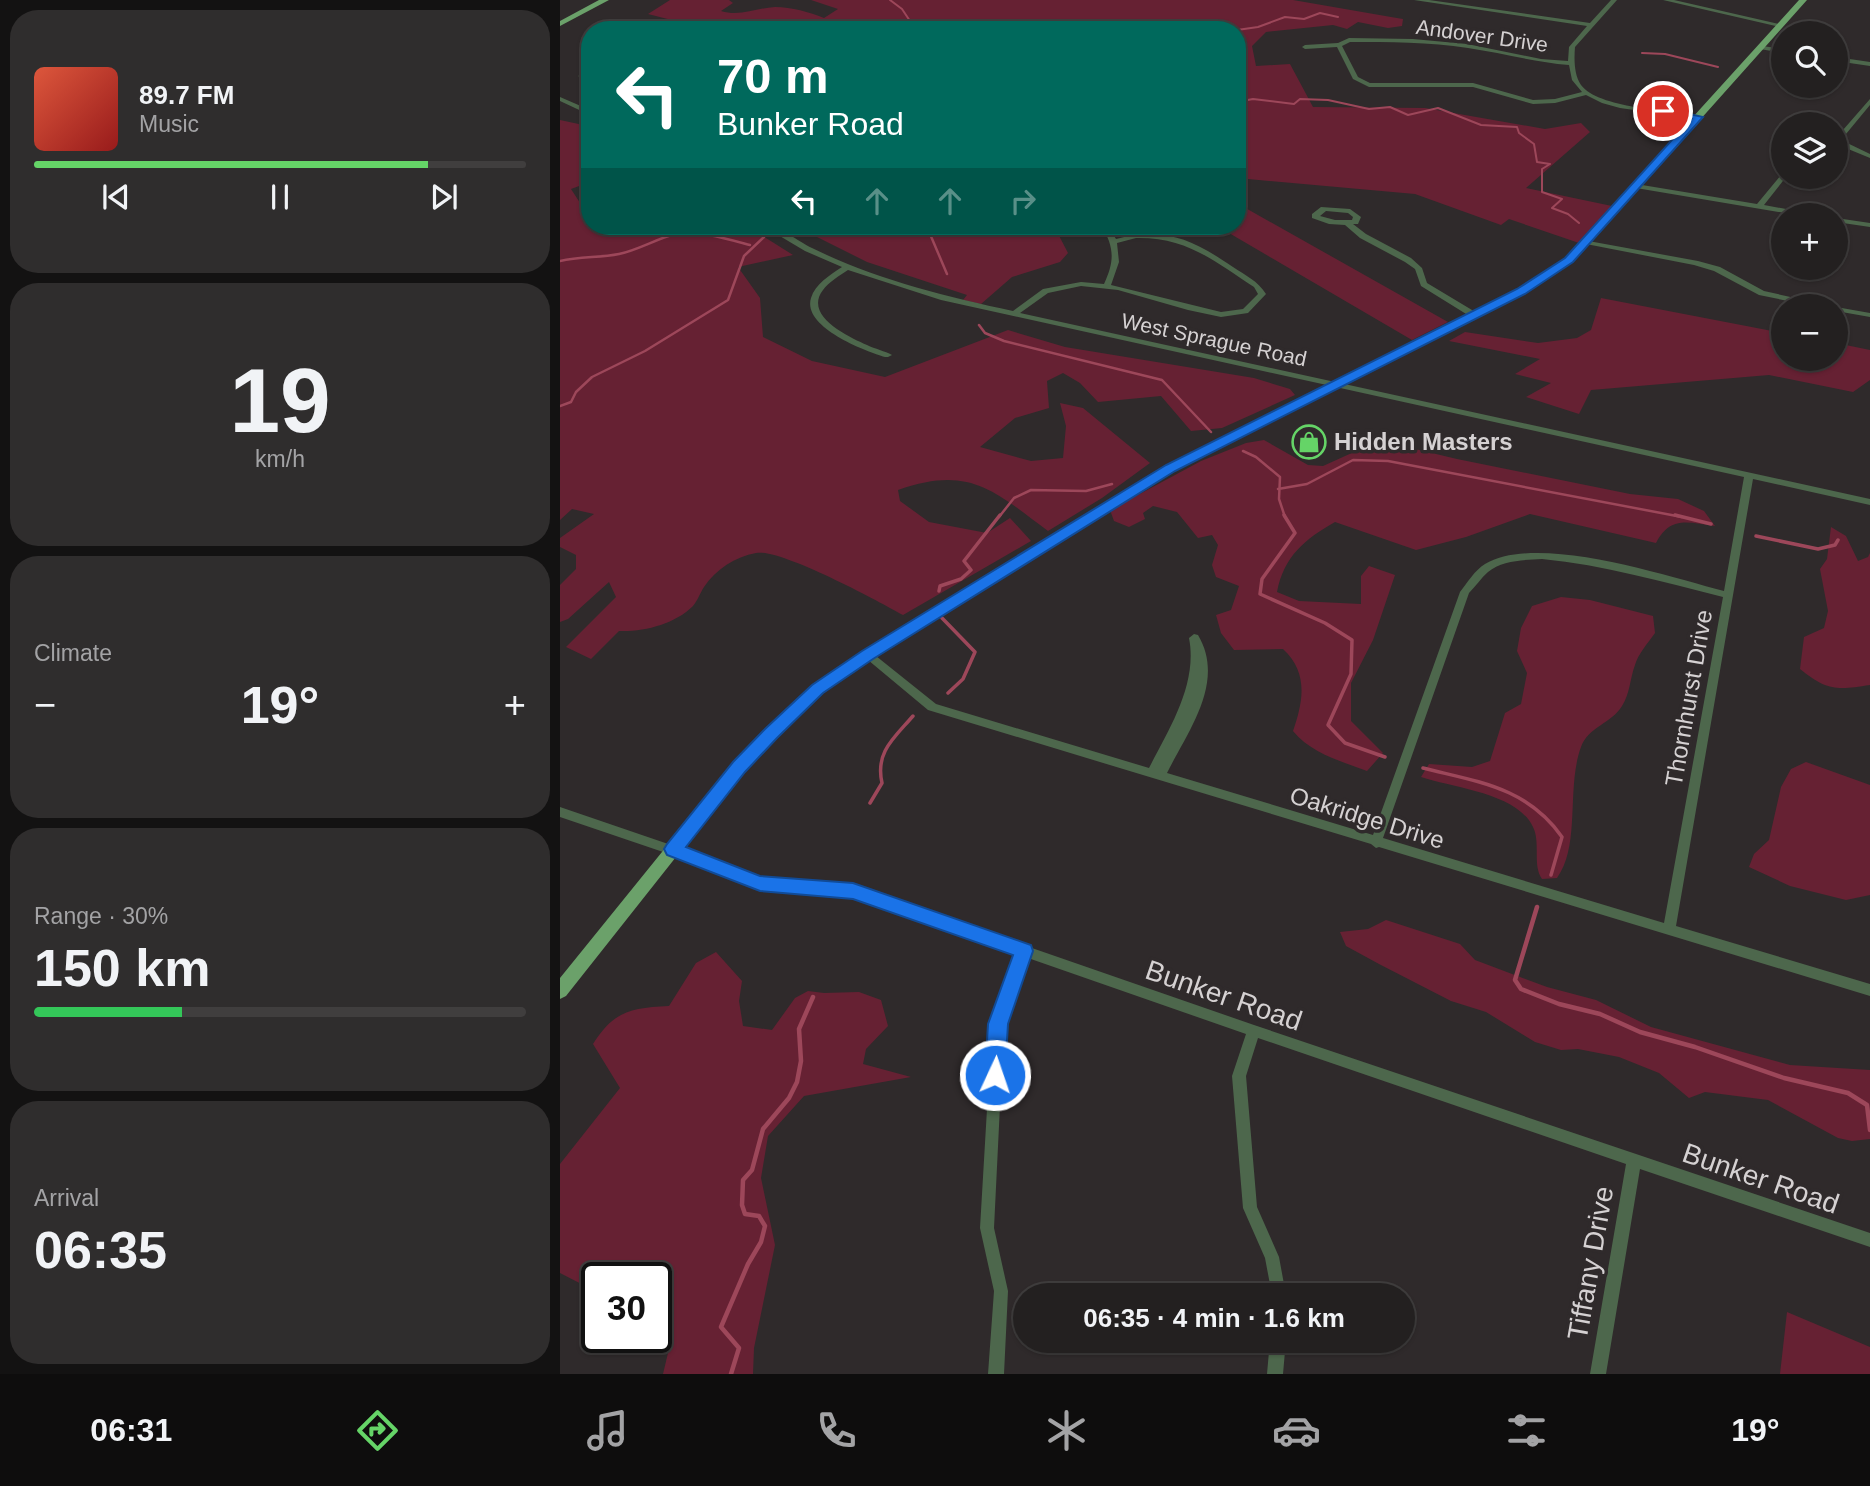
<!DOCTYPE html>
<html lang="en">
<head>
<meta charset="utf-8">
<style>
	:root { --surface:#232020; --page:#2f2d2d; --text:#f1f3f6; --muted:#a3a3a5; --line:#403e3e; --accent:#65d467 }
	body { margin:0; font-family:Helvetica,sans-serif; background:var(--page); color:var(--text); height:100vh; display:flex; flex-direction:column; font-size:26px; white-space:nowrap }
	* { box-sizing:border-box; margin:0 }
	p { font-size:23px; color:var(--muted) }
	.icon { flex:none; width:38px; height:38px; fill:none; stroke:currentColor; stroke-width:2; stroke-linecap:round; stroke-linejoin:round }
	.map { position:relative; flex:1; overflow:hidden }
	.details { display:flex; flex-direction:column; gap:10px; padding:10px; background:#131212; width:560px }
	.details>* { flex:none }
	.top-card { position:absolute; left:21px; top:21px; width:665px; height:214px; border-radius:28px; box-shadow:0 2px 5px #0004,0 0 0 2px var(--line); background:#00695c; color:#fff; overflow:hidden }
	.fabs { position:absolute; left:1211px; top:21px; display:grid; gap:14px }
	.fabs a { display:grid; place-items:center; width:77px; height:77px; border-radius:50%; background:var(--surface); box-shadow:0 2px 5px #0004,0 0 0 2px var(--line); font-size:35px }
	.speed { position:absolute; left:21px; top:1262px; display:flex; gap:14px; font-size:35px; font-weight:700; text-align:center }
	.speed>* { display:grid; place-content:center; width:91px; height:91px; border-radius:50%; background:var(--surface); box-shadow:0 2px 5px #0004,0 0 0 2px var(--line); line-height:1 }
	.speed .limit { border:4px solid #111; border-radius:10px; background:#fff; color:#111 }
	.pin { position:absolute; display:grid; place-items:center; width:60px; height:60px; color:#fff; margin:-30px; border:4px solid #fff; border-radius:50%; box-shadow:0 2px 7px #0007 }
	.me { position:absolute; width:77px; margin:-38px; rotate:3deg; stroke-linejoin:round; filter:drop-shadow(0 0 5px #0008) }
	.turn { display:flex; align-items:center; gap:24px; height:147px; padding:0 21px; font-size:32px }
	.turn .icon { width:91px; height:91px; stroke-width:2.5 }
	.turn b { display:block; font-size:49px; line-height:60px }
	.lanes { display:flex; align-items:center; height:66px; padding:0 21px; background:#0003; justify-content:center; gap:35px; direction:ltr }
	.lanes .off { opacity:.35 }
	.big { font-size:52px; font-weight:700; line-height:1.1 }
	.details .card { flex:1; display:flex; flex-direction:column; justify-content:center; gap:10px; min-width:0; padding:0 24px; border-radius:28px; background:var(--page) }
	.details .dial { align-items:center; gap:0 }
	.dial b { font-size:91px; line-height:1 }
	.song { display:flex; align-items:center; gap:21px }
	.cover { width:84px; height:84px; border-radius:10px; background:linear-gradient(135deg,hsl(10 70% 55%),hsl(0 70% 35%)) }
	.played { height:7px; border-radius:4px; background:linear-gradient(90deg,var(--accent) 80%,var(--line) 80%) }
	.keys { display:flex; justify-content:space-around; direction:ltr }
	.heat { display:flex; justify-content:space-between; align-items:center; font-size:38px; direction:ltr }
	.charge { height:10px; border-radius:5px; background:linear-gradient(90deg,#34c759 30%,var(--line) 0) }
	.trip { position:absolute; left:453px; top:1283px; width:402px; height:70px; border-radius:35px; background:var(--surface); box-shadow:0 2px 5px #0004,0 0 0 2px var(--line); font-weight:700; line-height:70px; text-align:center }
	.tab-bar { display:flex; height:112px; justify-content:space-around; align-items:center; background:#0e0d0d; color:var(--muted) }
	.tab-bar .icon { width:49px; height:49px }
	.tab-bar .on { color:var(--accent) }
	.tab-bar b { font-size:32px; color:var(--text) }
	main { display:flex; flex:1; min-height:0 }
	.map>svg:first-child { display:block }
	.green { fill:#662133 }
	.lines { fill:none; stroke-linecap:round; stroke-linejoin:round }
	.stream-far3 { stroke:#9d475a; stroke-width:2 }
	.stream-far2 { stroke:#9d475a; stroke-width:2.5 }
	.stream-far1 { stroke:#9d475a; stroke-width:3.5 }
	.stream { stroke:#9d475a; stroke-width:4.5 }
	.minor { fill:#4d674c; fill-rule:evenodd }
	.major { fill:#6ba16a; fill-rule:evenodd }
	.route { fill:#1a73e8; stroke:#114b97; stroke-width:2 }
	.labels { text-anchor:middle; stroke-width:7; stroke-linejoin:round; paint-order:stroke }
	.far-street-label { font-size:21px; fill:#d5d1d2; stroke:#2f2a2b }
	.poi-label { font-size:24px; font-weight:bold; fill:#d5d1d2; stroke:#2f2a2b; text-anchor:start }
	.street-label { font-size:24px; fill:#d5d1d2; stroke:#2f2a2b }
	.near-street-label { font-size:28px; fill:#d5d1d2; stroke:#2f2a2b }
</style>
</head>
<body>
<main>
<section class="details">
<div class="card">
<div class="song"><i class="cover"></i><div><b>89.7 FM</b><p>Music</p></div></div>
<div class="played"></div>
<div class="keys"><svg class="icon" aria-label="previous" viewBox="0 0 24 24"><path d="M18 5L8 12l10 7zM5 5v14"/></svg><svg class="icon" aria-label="pause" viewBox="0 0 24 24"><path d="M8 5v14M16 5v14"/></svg><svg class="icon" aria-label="next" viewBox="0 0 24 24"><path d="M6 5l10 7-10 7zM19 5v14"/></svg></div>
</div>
<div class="card dial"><b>19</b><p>km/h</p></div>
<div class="card"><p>Climate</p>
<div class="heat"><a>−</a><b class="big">19°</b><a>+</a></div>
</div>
<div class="card"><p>Range · 30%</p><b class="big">150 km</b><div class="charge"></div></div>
<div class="card"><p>Arrival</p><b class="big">06:35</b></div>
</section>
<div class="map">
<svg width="1310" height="1374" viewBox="0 0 1310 1374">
	<rect width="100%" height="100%" fill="#2f2a2b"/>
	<path class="green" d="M110,0h59l4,3 -12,8c19,6 35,-3 54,-4 17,0 34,5 49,11l14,-9 -27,-9h482l98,17 12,2 -1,7 -14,2 -30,-6 -11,7 -14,-4 -67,7 -14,14 4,20 34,-2 23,43 112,1 120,21 36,-6 9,9 -64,56 86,18 -13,19 -20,18 -70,-24 -8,6 -86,-31 -167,-15 -6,27 206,116 -36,18 -195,-114h20v-196h-461l-31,-5 -7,5h-54l7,-5 -43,-11z
		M0,120l28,6 2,56 -19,7 13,20 6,3v14h157l46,29 -55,12 22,31 3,39 49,24 73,16 123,-47 57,17 189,31 36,11 5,6 -73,33 -31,3 -30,-35 -63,6 -18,-19 -17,-10 -16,8 2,27 -34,10 -35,29 51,14 32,-3 3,-32 -6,-23 23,5 67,55 -48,35 -54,33c-55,-41 -79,-66 -150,-41l2,11 29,21 58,11 23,-15 21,23 -128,74c-25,-14 -123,-67 -147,-62 -21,4 -40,16 -52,34 -4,6 -6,13 -11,19 -18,18 -49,26 -74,25l-28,28 -25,-12 50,-50 -7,-15 -41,37 -8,3v-37l16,-16v-14l-16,-8v-9l34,-24 -22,-5 -12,11z
		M235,226h259l14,27 -8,9 -48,15 -31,27 -18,-4 4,-5 -100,-33z
		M1041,298l182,35v26h53v-16l34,7v30l-17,12 -84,-17 -178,15 -12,24 -53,-17 25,-14 -36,-9 25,-15 -91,-18 16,-9 73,11 39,-5 14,-8z
		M809,438l88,21 173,35 48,5 26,12 11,15c-27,-3 -44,-11 -59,17l-126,-29 -64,23 -50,13 -81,-28c-30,17 -51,34 -58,70l22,9 62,3v-28l8,-10 26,9 -22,65 -22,43v38l32,32 -16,18c-27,-10 -56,-18 -74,-40 10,-29 16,-58 -10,-82l-49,1 -13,-17 -5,-18 15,-5 8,-24 -23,-9 -4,-12 6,-20 -6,-10 -14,3 -21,-26 -24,-6 -10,7 2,6 -16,8 -15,-6 -4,-11 91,-49 45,-18 18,-3 44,25 15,1 42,-19z
		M1271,527l15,9 12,25 10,-4 2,-4v132c-33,5 -43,6 -70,-16l4,-32 20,-9 4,-17 -8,-42 7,-10z
		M1001,597l29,3 63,16 2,17c-7,10 -17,21 -20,32 -5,13 -5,29 -13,41 -10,17 -34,21 -41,41 -15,41 0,98 -24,131l-15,1c-10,-14 -1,-36 -9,-52 -16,-34 -79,-39 -112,-50l8,-13 43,3 18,-6 15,-48 16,-9 6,-31 -10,-22 4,-23 11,-22z
		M1246,762l64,23v110l-24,5 -56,-14 -41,-19 5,-13 15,-14 12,-53 10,-18z
		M826,920l74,24 15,16 72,27 49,13 55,27 139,38 80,5v69l-18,2 -14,-3 -70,-38 -63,-8 -16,6 -30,-25 -40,-16 -41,-8 -17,1 -26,-8 -49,-30 -35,-11 -72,-37 -33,-18 -6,-14 28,-3z
		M156,952l26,29 -3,20 4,25 29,4 23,-32 13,-7 16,2 35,-1 22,8 7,26 -22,23 -3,15 48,13 -107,19 -36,40 -7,42 14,67 -21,103 -1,26h-90l10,-42 -17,-9v-45h-59v14l-37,-19v-109l60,-76 -27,-44c21,-33 37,-36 76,-38l27,-43z
		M1227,1312l83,35v27h-90z"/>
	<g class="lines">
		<path class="stream-far3" d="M330,0l12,9 8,12 -9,6 2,3
			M647,30h5
			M677,30l21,-3 27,-10 19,2 16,-6 18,4
			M1082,53l23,1 53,13
			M677,102l16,-3 41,5 6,-5 28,1 41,9 21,-2 18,8 30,-7 43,17 36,2 2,6 15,11 3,18 13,2 -8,5v23l20,7 -10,9 16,6 11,9"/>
		<path class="stream-far2" d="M371,226l-1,8 17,40
			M0,261c20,-5 39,-3 59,-7 19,-4 37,-15 56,-20 19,-5 56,6 75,11
			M419,325l6,8 19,8 158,39 49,52
			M0,406l11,-4 5,-10 16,-15 53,-26 83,-51 16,-44 20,-19
			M683,451l13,6 24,20 -1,22 6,18
			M718,489l29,-5 46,-24 35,1 294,56
			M439,517l15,-19 17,-8 55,1 26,-7"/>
		<path class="stream-far1" d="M724,515l11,18 -33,46 -2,15 65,29 27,17 -1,34 -23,51 17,18 40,14
			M1115,515l36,9
			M1196,536l62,13 17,-4 3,-5
			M379,591l1,-5 21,-7 10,-9 -7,-9 36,-46
			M382,618l33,34 -12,27 -15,14
			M863,768c55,14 104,19 139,69l-11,38
			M310,803l12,-20c-7,-31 12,-45 31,-67"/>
		<path class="stream" d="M977,907l-22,73 6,9 38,15 41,10 40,18 55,15 89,31 64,15 19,12 3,25
			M171,1374l8,-26 -18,-21 27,-63 13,-22 4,-16 -6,-10 -14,-2 -3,-9 1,-25 9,-10 11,-41 26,-31 8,-16 4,-21 -2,-32 14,-32"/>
		<path class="minor" d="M854,0h15l161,23 21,-23h6l-42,47c-1,12 -1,28 6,38 17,23 89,26 117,30l3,2 -3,2 -78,-11 -18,-5 -16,-8 -31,8 -22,1 -60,-17h-104l-16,-8 -16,-32 -32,2 -3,-2 3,-2 33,-2 11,-5 64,1 54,5 74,15 27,2 1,-14 18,-21zM790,42c39,0 79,0 118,6 34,5 66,14 101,17l3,15 10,12 -27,7 -22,1 -60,-17h-103l-12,-6 -16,-31z
			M1103,0h11l109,25 -3,2z
			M1202,46l21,3v4l-23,-4 -1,-1z
			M1276,57l34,5v4l-34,-5z
			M30,70v4l-4,2 4,2v4l-12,-6z
			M0,97l30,13v5l-30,-14z
			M1310,99v6l-29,35 29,14v4l-34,-14v-6z
			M1223,174v3h3l-22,28 44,8 3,2h-14l-161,-27 -3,-2 3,-2 121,20 24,-29z
			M761,207l29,2 11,8 -3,7h-5l13,10 45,24 11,10 5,15 50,30v4h-6l-50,-31 -6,-17 -10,-7 -45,-24 -15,-13 -16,-1 -17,-6v-4zM766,211l22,2 5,4 -1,3h-17l-15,-4z
			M1276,218l34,5v4l-34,-5z
			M203,226c15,-1 35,15 49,22 63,31 131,48 201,63l30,-22 38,-7 23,2c11,-24 10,-36 -2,-58h6l8,13c49,-12 76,0 117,28 12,8 25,14 33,27l-18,19 -27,4 -33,-7 -70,-20 -37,-4 -33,7 -28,20 850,186v6l-117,-26 -77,447 194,58v12l-491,-149 -3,1 -5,-4 -443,-134 -66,-55 5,-4 4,1 65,52 213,64c20,-39 49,-84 40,-130l5,-4 4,1c28,47 -10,96 -31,138l206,62 87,-243c7,-9 15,-22 25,-28 53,-31 181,12 239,27l20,-114 -803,-177 -93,-30c-9,6 -19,12 -25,20 -20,26 26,47 44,55 8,4 18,6 25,10l-4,2h-3c-20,-6 -83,-30 -74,-59 4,-14 19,-23 31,-31l-37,-16zM576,238c51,-1 78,23 118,49l4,7 -15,15 -22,3 -110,-27 8,-23 -2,-19zM982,559c62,6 121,23 181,38l-59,326 -281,-85 86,-245c7,-7 12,-15 19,-21 14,-12 37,-12 54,-13z
			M1023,240l115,21 22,6 44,24 58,13 4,2h-14l-53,-11 -45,-24 -20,-6 -108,-21 -4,-2z
			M1276,307l34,6v4l-34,-6z
			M0,807l117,40 83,31 93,8 401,139 616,208v14l-230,-78 -34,205h-16l36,-210 -368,-126 -12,38 11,131 22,50 7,38h-14l-7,-37 -22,-50 -11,-132 14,-42 -218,-76 -24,66 -10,204 14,63 -4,83h-16l6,-83 -14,-63 12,-204 25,-70 -164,-58 -93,-8 -91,-34 -109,-37z
			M710,1340h16l-3,34h-16z"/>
		<path class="major" d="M39,0h10l-49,26v-5z
			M1239,0h8l-234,262 -48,32 -351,177 -302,188 -49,34 -79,78 -178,225 -6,3v-21l174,-215 79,-78 49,-34 304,-186 351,-175 48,-32z"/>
	</g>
	<path class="route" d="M1103,108l40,9 -130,145 -48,32 -350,177 -302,188 -50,34 -46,45 -32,34 -59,75 74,29 93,7 178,62 2,6 -25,73 -3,51 -3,7 -7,3 -7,-3 -3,-7 3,-51 25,-69 -160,-56 -93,-8 -93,-36 -3,-6 3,-5 66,-82 32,-33 47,-44 50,-34 304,-186 351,-176 48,-31 126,-139 -32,-6 -1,-2z"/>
	<defs>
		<symbol id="shop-ring" viewBox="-11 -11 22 22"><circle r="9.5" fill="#2f2a2b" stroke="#65d467" stroke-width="1.5"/><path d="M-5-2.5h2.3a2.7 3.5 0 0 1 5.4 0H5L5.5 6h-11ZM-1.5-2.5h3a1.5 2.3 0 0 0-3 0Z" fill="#65d467"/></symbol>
	</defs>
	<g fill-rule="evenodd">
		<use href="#shop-ring" x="730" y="423" width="38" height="38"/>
	</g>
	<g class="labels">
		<g class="far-street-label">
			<text transform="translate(922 36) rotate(8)" y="7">Andover Drive</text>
			<text transform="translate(654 340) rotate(12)" y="7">West Sprague Road</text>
		</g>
		<g class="poi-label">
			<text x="774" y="450">Hidden Masters</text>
		</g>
		<g class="street-label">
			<text transform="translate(1129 698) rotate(-80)" y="8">Thornhurst Drive</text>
			<text transform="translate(807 818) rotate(17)" y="8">Oakridge Drive</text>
		</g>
		<g class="near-street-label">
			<text transform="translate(664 995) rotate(19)" y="10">Bunker Road</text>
			<text transform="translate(1201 1178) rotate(19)" y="10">Bunker Road</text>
			<text transform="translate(1030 1263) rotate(-80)" y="10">Tiffany Drive</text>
		</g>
	</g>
</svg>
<div class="fabs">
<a><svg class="icon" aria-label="search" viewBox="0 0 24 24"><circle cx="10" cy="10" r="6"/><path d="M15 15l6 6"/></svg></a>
<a><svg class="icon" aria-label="layers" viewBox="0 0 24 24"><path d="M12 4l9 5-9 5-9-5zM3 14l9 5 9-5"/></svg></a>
<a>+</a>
<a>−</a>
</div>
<div class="speed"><div class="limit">30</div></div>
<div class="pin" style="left:1103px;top:111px;background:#d93025"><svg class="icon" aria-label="arrive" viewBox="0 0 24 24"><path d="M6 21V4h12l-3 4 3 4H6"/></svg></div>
<svg class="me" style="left:435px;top:1075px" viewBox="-20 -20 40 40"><circle r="17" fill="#1a73e8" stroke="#fff" stroke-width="3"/><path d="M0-11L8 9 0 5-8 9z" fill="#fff"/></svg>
<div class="trip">06:35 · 4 min · 1.6 km</div>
<div class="top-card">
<div class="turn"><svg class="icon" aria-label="left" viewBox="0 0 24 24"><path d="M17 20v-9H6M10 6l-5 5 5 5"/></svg><div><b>70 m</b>Bunker Road</div></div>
<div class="lanes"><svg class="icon" aria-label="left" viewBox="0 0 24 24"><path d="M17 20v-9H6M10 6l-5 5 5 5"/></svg><svg class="icon off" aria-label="ahead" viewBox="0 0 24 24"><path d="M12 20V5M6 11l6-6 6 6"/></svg><svg class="icon off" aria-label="ahead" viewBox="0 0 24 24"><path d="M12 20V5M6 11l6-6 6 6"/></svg><svg class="icon off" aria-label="right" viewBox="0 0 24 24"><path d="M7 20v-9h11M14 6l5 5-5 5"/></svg></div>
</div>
</div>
</main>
<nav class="tab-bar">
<b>06:31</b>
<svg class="icon on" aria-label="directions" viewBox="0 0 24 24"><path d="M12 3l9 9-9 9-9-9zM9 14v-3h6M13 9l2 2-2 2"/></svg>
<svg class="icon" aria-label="music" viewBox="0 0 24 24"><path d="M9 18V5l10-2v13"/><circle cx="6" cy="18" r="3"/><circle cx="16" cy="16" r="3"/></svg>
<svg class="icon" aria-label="phone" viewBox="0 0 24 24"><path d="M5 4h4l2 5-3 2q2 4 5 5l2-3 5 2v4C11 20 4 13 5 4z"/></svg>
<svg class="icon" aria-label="climate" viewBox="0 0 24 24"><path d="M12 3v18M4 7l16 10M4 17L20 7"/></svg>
<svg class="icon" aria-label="car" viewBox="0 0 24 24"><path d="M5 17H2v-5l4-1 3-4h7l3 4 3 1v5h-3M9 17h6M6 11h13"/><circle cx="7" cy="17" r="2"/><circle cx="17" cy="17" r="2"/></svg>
<svg class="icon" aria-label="filters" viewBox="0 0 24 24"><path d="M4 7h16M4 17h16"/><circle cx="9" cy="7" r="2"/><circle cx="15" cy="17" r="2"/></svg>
<b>19°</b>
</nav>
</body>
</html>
